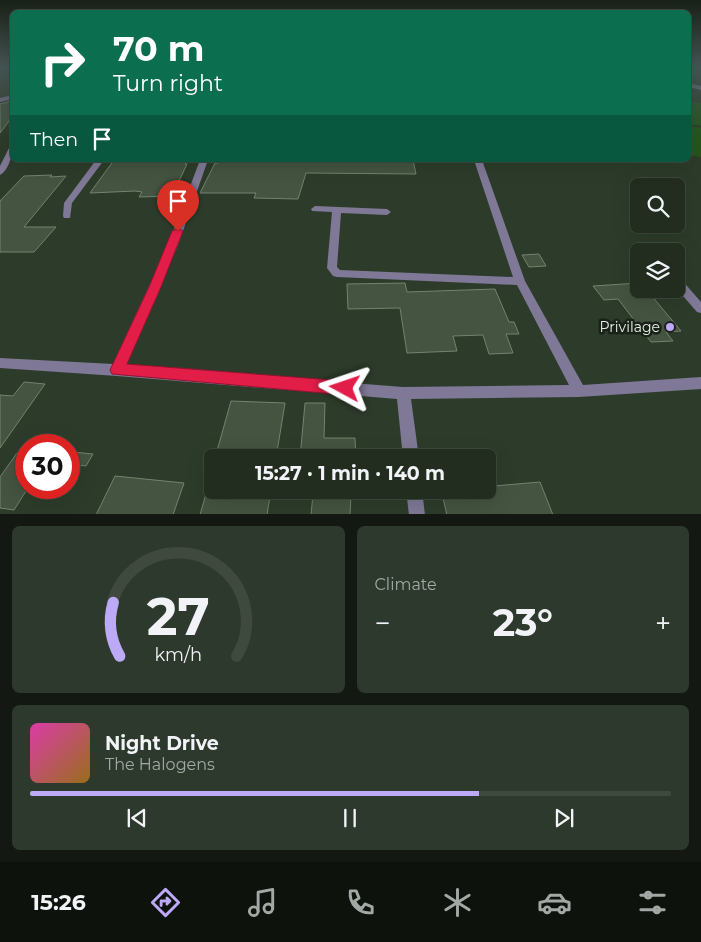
<!DOCTYPE html>
<html lang="en">
<head>
<meta charset="utf-8">
<style>
	:root { --surface:#222d20; --page:#2e392d; --text:#f1f3f6; --muted:#a2a8a5; --line:#3f493e; --accent:#bcaaf6 }
	body { margin:0; font-family:Montserrat,sans-serif; background:var(--page); color:var(--text); height:100vh; display:flex; flex-direction:column; font-size:19px; white-space:nowrap }
	* { box-sizing:border-box; margin:0 }
	p { font-size:16px; color:var(--muted) }
	.icon { flex:none; width:28px; height:28px; fill:none; stroke:currentColor; stroke-width:2; stroke-linecap:round; stroke-linejoin:round }
	.map { position:relative; height:514px; overflow:hidden }
	.sheet { display:flex; flex-direction:column; gap:12px; padding:12px; background:#131912; flex:1 }
	.sheet>* { flex:none }
	.banner { position:absolute; left:10px; top:10px; width:681px; height:152px; border-radius:8px; box-shadow:0 5px 20px #0002,0 0 0 1px var(--line); background:#0b6e4f; color:#fff; overflow:hidden }
	.controls { position:absolute; left:630px; top:178px; display:grid; gap:10px }
	.controls a { display:grid; place-items:center; width:55px; height:55px; border-radius:8px; background:var(--surface); box-shadow:0 5px 20px #0002,0 0 0 1px var(--line); font-size:25px }
	.speed { position:absolute; left:15px; top:434px; display:flex; gap:10px; font-size:25px; font-weight:700; text-align:center }
	.speed>* { display:grid; place-content:center; width:65px; height:65px; border-radius:50%; background:var(--surface); box-shadow:0 5px 20px #0002,0 0 0 1px var(--line); line-height:1 }
	.speed .limit { border:8px solid #d22; background:#fff; color:#111 }
	.pin { position:absolute; display:grid; place-items:center; width:42px; height:42px; color:#fff; margin:-51px -21px; border-radius:50% 50% 50% 0; rotate:-45deg; box-shadow:0 0 5px #0007 }
	.pin .icon { rotate:45deg }
	.me { position:absolute; width:55px; margin:-28px; rotate:275deg; stroke-linejoin:round; filter:drop-shadow(0 0 4px #0008) }
	.turn { display:flex; align-items:center; gap:18px; height:105px; padding:0 20px; font-size:22px }
	.turn .icon { width:65px; height:65px; stroke-width:2.5 }
	.turn b { display:block; font-size:35px; line-height:42px }
	.then { display:flex; align-items:center; height:48px; padding:0 20px; background:#0003; gap:10px; font-size:19px }
	.big { font-size:38px; font-weight:700; line-height:1.1 }
	.sheet .card { flex:1; display:flex; flex-direction:column; justify-content:center; gap:8px; min-width:0; padding:0 18px; border-radius:8px; background:var(--page) }
	.sheet .dial { align-items:center; gap:0 }
	.dial svg { height:130px; overflow:visible; fill:none; stroke:var(--line); stroke-width:7; stroke-linecap:round; text-anchor:middle }
	.dial text { fill:var(--text); stroke:none }
	.song { display:flex; align-items:center; gap:15px }
	.cover { width:60px; height:60px; border-radius:8px; background:linear-gradient(135deg,hsl(320 70% 55%),hsl(40 70% 35%)) }
	.played { height:5px; border-radius:2px; background:linear-gradient(90deg,var(--accent) 70%,var(--line) 70%) }
	.keys { display:flex; justify-content:space-around; direction:ltr }
	.heat { display:flex; justify-content:space-between; align-items:center; font-size:28px; direction:ltr }
	.sheet .tiles { flex:1; display:grid; gap:12px; grid-template-columns:1fr 1fr }
	.card:last-child { grid-column:span 2 }
	.trip { position:absolute; left:204px; top:449px; width:292px; height:50px; border-radius:8px; background:var(--surface); box-shadow:0 5px 20px #0002,0 0 0 1px var(--line); font-weight:700; line-height:50px; text-align:center }
	.tab-bar { display:flex; height:80px; justify-content:space-around; align-items:center; background:#0e120d; color:var(--muted) }
	.tab-bar .icon { width:35px; height:35px }
	.tab-bar .active { color:var(--accent) }
	.tab-bar b { font-size:22px; color:var(--text) }
	.map>svg:first-child { display:block }
	.green { fill:#28541f }
	.building { fill:#445440; stroke:#72836e }
	.lines { fill:none; stroke-linecap:round; stroke-linejoin:round }
	.minor { fill:#7f7997; fill-rule:evenodd }
	.tertiary { fill:#7f7997; fill-rule:evenodd }
	.route { fill:#e11d48; stroke:#92132f }
	.poi-dot { fill:#bcaaf6; stroke:#1a2119; stroke-width:2 }
	.labels { text-anchor:middle; stroke-width:5; stroke-linejoin:round; paint-order:stroke }
	.poi-label { font-size:14px; fill:#e8f2e6; stroke:#1a2119; text-anchor:end }
</style>
</head>
<body>
<div class="map">
<svg width="701" height="515" viewBox="0 0 701 515">
	<rect width="100%" height="100%" fill="#2d3c2a"/>
	<path class="green" d="M689,101l12,2v23l-12,-2z
		M689,126l12,2v29l-12,-2z"/>
	<path class="building" d="M12,101v16l-12,16v-29z
		M114,160h73l-2,4h2l-15,32 -33,1 3,-5 -7,-1 -45,2z
		M219,160h194l3,14 -110,-1 -8,26 -44,-1 2,-5h-56l15,-30h3z
		M52,175l-2,2 16,-1 -42,51h32l-22,25h-34v-51l24,-25z
		M539,254l7,12 -17,1 -7,-12z
		M405,283l2,9 88,-3 14,33h5l5,12h-13l7,19 -24,1 -6,-19 -30,1 4,15 -50,2 -7,-45 -52,1 -1,-25z
		M639,283v6h7l35,42 -15,1 7,9 -22,1 -33,-43 -14,1 -11,-14z
		M24,382l21,2 -45,64v-53l13,1z
		M231,401l54,2 -9,55h-61z
		M305,403h20l-1,35h31l1,20h-56z
		M73,452l20,2 -7,12 -17,-2v-4z
		M17,453l9,1v37l-12,19 -14,-2v-31z
		M115,476l69,7 -11,32h-77z
		M540,482l13,33h-106l-6,-25h54l-1,-4z
		M207,490h64l-4,25h-67z
		M313,494l38,1 -1,20h-39z"/>
	<g class="lines">
		<path class="minor" d="M689,83l12,3v4l-12,-3z
			M12,95v4l-12,3v-4z
			M96,160h8l-32,43 -2,15h-6l-1,-2 1,-13z
			M200,160h8l-30,85 -52,120 277,22 166,-2 -52,-100 -180,-8 -4,-1 -6,-8 5,-56 -20,-1 -1,-2 4,-3 72,3 4,3 -4,3 -46,-2 -4,54 3,3 173,7 -39,-117h8l43,121 58,104 118,-8v12l-122,8 -168,2 8,59h-16l-6,-59 -280,-23 -117,-8v-10l113,6 55,-119z
			M676,278l5,1 20,23v11l-4,-1 -21,-24z
			M406,490h16l3,25h-16z"/>
		<path class="tertiary" d="M9,148h3c0,9 -4,23 -12,27v-9z"/>
	</g>
	<linearGradient id="sky" x2="0" y2="1"><stop stop-color="#192117"/><stop offset="0.48" stop-color="#465655"/><stop offset="1" stop-color="#465655" stop-opacity="0"/></linearGradient>
	<rect width="701" height="139" fill="url(#sky)"/>
	<path class="route" d="M178,228l5,3 -22,56 -34,77 218,17 5,2 2,5 -2,5 -5,2 -233,-21 -2,-4 39,-83 23,-56z"/>
	<circle class="poi-dot" cx="670" cy="327" r="5"/>
	<g class="labels">
		<g class="poi-label">
			<text x="660" y="332">Privilage</text>
		</g>
	</g>
</svg>
<div class="controls">
<a><svg class="icon" aria-label="search" viewBox="0 0 24 24"><circle cx="10" cy="10" r="6"/><path d="M15 15l6 6"/></svg></a>
<a><svg class="icon" aria-label="layers" viewBox="0 0 24 24"><path d="M12 4l9 5-9 5-9-5zM3 14l9 5 9-5"/></svg></a>
</div>
<div class="speed"><div class="limit">30</div></div>
<div class="pin" style="left:178px;top:231px;background:#d93025"><svg class="icon" aria-label="arrive" viewBox="0 0 24 24"><path d="M6 21V4h12l-3 4 3 4H6"/></svg></div>
<svg class="me" style="left:345px;top:388px" viewBox="-20 -20 40 40"><path d="M0-17L14 15 0 8-14 15z" fill="#e11d48" stroke="#fff" stroke-width="4"/></svg>
<div class="trip">15:27 · 1 min · 140 m</div>
<div class="banner">
<div class="turn"><svg class="icon" aria-label="right" viewBox="0 0 24 24"><path d="M7 20v-9h11M14 6l5 5-5 5"/></svg><div><b>70 m</b>Turn right</div></div>
<div class="then">Then<svg class="icon" aria-label="arrive" viewBox="0 0 24 24"><path d="M6 21V4h12l-3 4 3 4H6"/></svg></div>
</div>
</div>
<section class="sheet">
<div class="tiles">
<div class="card dial"><svg viewBox="0 0 100 80">
<path d="M14 69A42 42 0 1 1 86 69"/>
<path d="M14 69A42 42 0 0 1 10 36" stroke="#bcaaf6"/>
<text x="50" y="56" font-size="32" font-weight="700">27</text>
<text x="50" y="72" font-size="11">km/h</text>
</svg></div>
<div class="card"><p>Climate</p>
<div class="heat"><a>−</a><b class="big">23°</b><a>+</a></div>
</div>
<div class="card">
<div class="song"><i class="cover"></i><div><b>Night Drive</b><p>The Halogens</p></div></div>
<div class="played"></div>
<div class="keys"><svg class="icon" aria-label="previous" viewBox="0 0 24 24"><path d="M18 5L8 12l10 7zM5 5v14"/></svg><svg class="icon" aria-label="pause" viewBox="0 0 24 24"><path d="M8 5v14M16 5v14"/></svg><svg class="icon" aria-label="next" viewBox="0 0 24 24"><path d="M6 5l10 7-10 7zM19 5v14"/></svg></div>
</div>
</div>
</section>
<nav class="tab-bar">
<b>15:26</b>
<svg class="icon active" aria-label="directions" viewBox="0 0 24 24"><path d="M12 3l9 9-9 9-9-9zM9 14v-3h6M13 9l2 2-2 2"/></svg>
<svg class="icon" aria-label="music" viewBox="0 0 24 24"><path d="M9 18V5l10-2v13"/><circle cx="6" cy="18" r="3"/><circle cx="16" cy="16" r="3"/></svg>
<svg class="icon" aria-label="phone" viewBox="0 0 24 24"><path d="M5 4h4l2 5-3 2q2 4 5 5l2-3 5 2v4C11 20 4 13 5 4z"/></svg>
<svg class="icon" aria-label="climate" viewBox="0 0 24 24"><path d="M12 3v18M4 7l16 10M4 17L20 7"/></svg>
<svg class="icon" aria-label="car" viewBox="0 0 24 24"><path d="M5 17H2v-5l4-1 3-4h7l3 4 3 1v5h-3M9 17h6M6 11h13"/><circle cx="7" cy="17" r="2"/><circle cx="17" cy="17" r="2"/></svg>
<svg class="icon" aria-label="filters" viewBox="0 0 24 24"><path d="M4 7h16M4 17h16"/><circle cx="9" cy="7" r="2"/><circle cx="15" cy="17" r="2"/></svg>
</nav>
</body>
</html>
